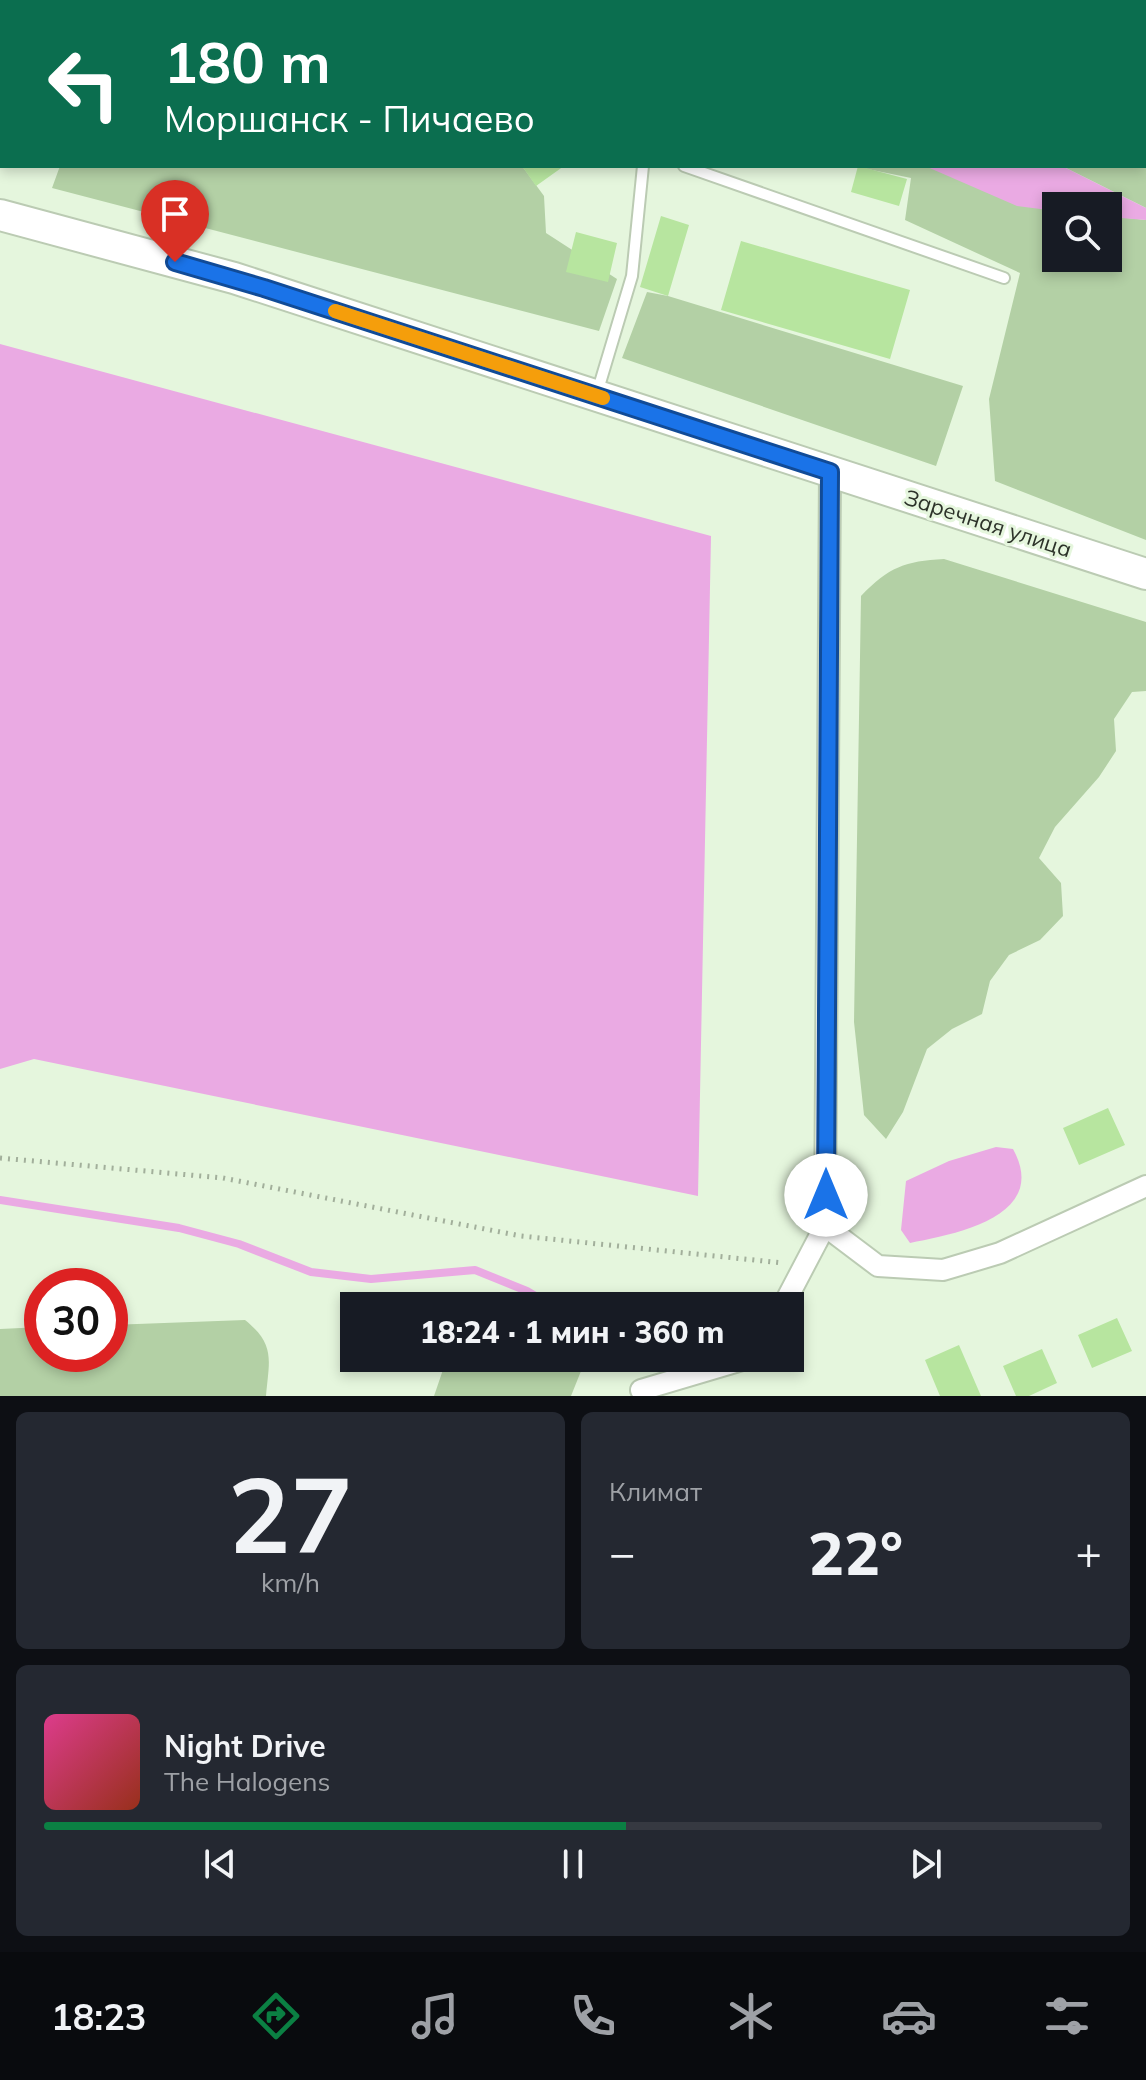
<!DOCTYPE html>
<html lang="ru">
<head>
<meta charset="utf-8">
<style>
	:root { --surface:#171b24; --page:#242831; --text:#f1f3f6; --muted:#9ea1a6; --line:#363941; --accent:#0b8043 }
	body { margin:0; font-family:Mulish,sans-serif; background:var(--page); color:var(--text); height:100vh; display:flex; flex-direction:column; font-size:30px; white-space:nowrap }
	* { box-sizing:border-box; margin:0 }
	p { font-size:26px; color:var(--muted) }
	.icon { flex:none; width:44px; height:44px; fill:none; stroke:currentColor; stroke-width:2; stroke-linecap:round; stroke-linejoin:round }
	.map { position:relative; height:1396px; overflow:hidden }
	.drawer { display:flex; flex-direction:column; gap:16px; padding:16px; background:#0d0f14; flex:1 }
	.drawer>* { flex:none }
	.guide { position:absolute; left:0px; top:0px; width:1146px; height:168px; box-shadow:0 4px 12px #0003; background:#0b6e4f; color:#fff; overflow:hidden }
	.fabs { position:absolute; left:1042px; top:192px; display:grid; gap:16px }
	.fabs a { display:grid; place-items:center; width:80px; height:80px; border-radius:0px; background:var(--surface); box-shadow:0 4px 12px #0003; font-size:40px }
	.speed { position:absolute; left:24px; top:1268px; display:flex; gap:16px; font-size:40px; font-weight:700; text-align:center }
	.speed>* { display:grid; place-content:center; width:104px; height:104px; border-radius:50%; background:var(--surface); box-shadow:0 4px 12px #0003; line-height:1 }
	.speed .limit { border:12px solid #d22; background:#fff; color:#111 }
	.pin { position:absolute; display:grid; place-items:center; width:68px; height:68px; color:#fff; margin:-82px -34px; border-radius:50% 50% 50% 0; rotate:-45deg; box-shadow:0 0 8px #0007 }
	.pin .icon { rotate:45deg }
	.me { position:absolute; width:88px; margin:-44px; rotate:0deg; stroke-linejoin:round; filter:drop-shadow(0 0 6px #0008) }
	.turn { display:flex; align-items:center; gap:28px; height:168px; padding:0 32px; font-size:36px }
	.turn .icon { width:104px; height:104px; stroke-width:2.5 }
	.turn b { display:block; font-size:56px; line-height:68px }
	.big { font-size:60px; font-weight:800; line-height:1.1 }
	.drawer .card { flex:1; display:flex; flex-direction:column; justify-content:center; gap:12px; min-width:0; padding:0 28px; border-radius:12px; background:var(--page) }
	.drawer .dial { align-items:center; gap:0 }
	.dial b { font-size:104px; line-height:1 }
	.song { display:flex; align-items:center; gap:24px }
	.cover { width:96px; height:96px; border-radius:12px; background:linear-gradient(135deg,hsl(330 70% 55%),hsl(10 70% 35%)) }
	.played { height:8px; border-radius:4px; background:linear-gradient(90deg,var(--accent) 55%,var(--line) 55%) }
	.keys { display:flex; justify-content:space-around; direction:ltr }
	.heat { display:flex; justify-content:space-between; align-items:center; font-size:44px; direction:ltr }
	.drawer .tiles { flex:1; display:grid; gap:16px; grid-template-columns:1fr 1fr }
	.card:last-child { grid-column:span 2 }
	.trip { position:absolute; left:340px; top:1292px; width:464px; height:80px; border-radius:0px; background:var(--surface); box-shadow:0 4px 12px #0003; font-weight:800; line-height:80px; text-align:center }
	.tab-bar { display:flex; height:128px; justify-content:space-around; align-items:center; background:#090b0e; color:var(--muted) }
	.tab-bar .icon { width:56px; height:56px }
	.tab-bar .on { color:var(--accent) }
	.tab-bar b { font-size:36px; color:var(--text) }
	.map>svg:first-child { display:block }
	.green { fill:#b3d0a5 }
	.water { fill:#eaaae3 }
	.lines { fill:none; stroke-linecap:round; stroke-linejoin:round }
	.stream { stroke:#eaaae3; stroke-width:8 }
	.building { fill:#b7e59f }
	.service-casing { stroke:#bbcbb3; stroke-width:14 }
	.minor-casing { stroke:#bbcbb3; stroke-width:24 }
	.secondary-casing { stroke:#bbcbb3; stroke-width:34 }
	.path { stroke:#a2af9b; stroke-width:5; stroke-dasharray:2 6; stroke-linecap:butt }
	.service { stroke:#fff; stroke-width:10 }
	.minor { stroke:#fff; stroke-width:20 }
	.secondary { stroke:#fff; stroke-width:30 }
	.route-casing { stroke:#114b97; stroke-width:20 }
	.route { stroke:#1a73e8; stroke-width:14 }
	.slow { stroke:#f59e0b; stroke-width:14 }
	.labels { text-anchor:middle; stroke-width:6; stroke-linejoin:round; paint-order:stroke }
	.street-label { font-size:22px; fill:#2c3229; stroke:#e5f6dd }
</style>
</head>
<body>
<div class="map">
<svg width="1146" height="1396" viewBox="0 0 1146 1396">
	<rect width="100%" height="100%" fill="#e5f6dd"/>
	<path class="green" d="M769,0h377v208l-84,-42h82v-164z
		M60,166h462l22,30 2,37 71,46 -18,52 -547,-143z
		M853,166h72l131,44v48h52v-42l38,4v320l-151,-59 -6,-82 31,-126 -115,-53 6,-42z
		M647,292l21,4 295,90 -27,80 -314,-108z
		M944,559l202,63v69l-14,1 -18,27 2,32 -17,26 -44,50 -16,31 22,25 2,33 -23,24 -31,15 -19,26 -8,33 -30,15 -25,20 -24,63 -17,27 -22,-24 -10,-93 7,-426c28,-29 44,-35 83,-37z
		M245,1320c31,25 24,40 21,76h-266v-67l42,-2v27h68v-29z
		M447,1358h124l10,13 -10,25h-137z"/>
	<path class="water" d="M925,166h137l84,42v12l-38,-3v-11h-52v5l-39,-5z
		M0,344l711,192 -13,660 -664,-137 -34,10z
		M996,1147l17,2c37,67 -56,85 -103,94l-9,-13 5,-49 43,-20z"/>
	<g class="lines">
		<path class="stream" d="M0,1200l179,28 60,16 72,28 60,7 104,-9 52,21 25,15"/>
	</g>
	<path class="building" d="M522,166h42l-28,20z
		M858,166l49,13 -8,27 -48,-14z
		M661,216l28,9 -21,71 -28,-9z
		M576,232l41,11 -9,39 -42,-10z
		M741,241l169,49 -20,69 -169,-49z
		M1108,1108l17,37 -46,20 -16,-37z
		M1117,1318l15,33 -40,17 -14,-33z
		M959,1345l22,51h-41l-15,-36z
		M1042,1349l15,34 -28,13h-13l-13,-30z"/>
	<g class="lines">
		<defs>
			<path id="service" d="M494,0l2,2
				M684,166l320,112
				M597,393l35,-117 11,-110"/>
			<path id="minor" d="M825,1226l53,40 65,4 57,-17 146,-67
				M783,1306l42,-80 5,-754
				M641,1390l108,-32"/>
			<path id="secondary" d="M0,215l234,63 912,296"/>
		</defs>
		<use href="#service" class="service-casing"/>
		<use href="#minor" class="minor-casing"/>
		<use href="#secondary" class="secondary-casing"/>
		<path class="path" d="M0,1158l223,20 298,58 262,27"/>
		<use href="#service" class="service"/>
		<use href="#minor" class="minor"/>
		<use href="#secondary" class="secondary"/>
	</g>
	<g class="lines">
		<defs>
			<path id="route" d="M175,262l89,26 566,184 -4,723"/>
		</defs>
		<use href="#route" class="route-casing"/>
		<use href="#route" class="route"/>
		<path class="slow" d="M335,311l268,87"/>
	</g>
	<g class="labels">
		<g class="street-label">
			<text transform="translate(988 523) rotate(18)" y="8">Заречная улица</text>
		</g>
	</g>
</svg>
<div class="fabs">
<a><svg class="icon" aria-label="search" viewBox="0 0 24 24"><circle cx="10" cy="10" r="6"/><path d="M15 15l6 6"/></svg></a>
</div>
<div class="speed"><div class="limit">30</div></div>
<div class="pin" style="left:175px;top:262px;background:#d93025"><svg class="icon" aria-label="arrive" viewBox="0 0 24 24"><path d="M6 21V4h12l-3 4 3 4H6"/></svg></div>
<svg class="me" style="left:826px;top:1195px" viewBox="-20 -20 40 40"><circle r="19" fill="#fff"/><path d="M0-13L10 11 0 6-10 11z" fill="#1a73e8"/></svg>
<div class="trip">18:24 · 1 мин · 360 m</div>
<div class="guide">
<div class="turn"><svg class="icon" aria-label="left" viewBox="0 0 24 24"><path d="M17 20v-9H6M10 6l-5 5 5 5"/></svg><div><b>180 m</b>Моршанск - Пичаево</div></div>
</div>
</div>
<section class="drawer">
<div class="tiles">
<div class="card dial"><b>27</b><p>km/h</p></div>
<div class="card"><p>Климат</p>
<div class="heat"><a>−</a><b class="big">22°</b><a>+</a></div>
</div>
<div class="card">
<div class="song"><i class="cover"></i><div><b>Night Drive</b><p>The Halogens</p></div></div>
<div class="played"></div>
<div class="keys"><svg class="icon" aria-label="previous" viewBox="0 0 24 24"><path d="M18 5L8 12l10 7zM5 5v14"/></svg><svg class="icon" aria-label="pause" viewBox="0 0 24 24"><path d="M8 5v14M16 5v14"/></svg><svg class="icon" aria-label="next" viewBox="0 0 24 24"><path d="M6 5l10 7-10 7zM19 5v14"/></svg></div>
</div>
</div>
</section>
<nav class="tab-bar">
<b>18:23</b>
<svg class="icon on" aria-label="directions" viewBox="0 0 24 24"><path d="M12 3l9 9-9 9-9-9zM9 14v-3h6M13 9l2 2-2 2"/></svg>
<svg class="icon" aria-label="music" viewBox="0 0 24 24"><path d="M9 18V5l10-2v13"/><circle cx="6" cy="18" r="3"/><circle cx="16" cy="16" r="3"/></svg>
<svg class="icon" aria-label="phone" viewBox="0 0 24 24"><path d="M5 4h4l2 5-3 2q2 4 5 5l2-3 5 2v4C11 20 4 13 5 4z"/></svg>
<svg class="icon" aria-label="climate" viewBox="0 0 24 24"><path d="M12 3v18M4 7l16 10M4 17L20 7"/></svg>
<svg class="icon" aria-label="car" viewBox="0 0 24 24"><path d="M5 17H2v-5l4-1 3-4h7l3 4 3 1v5h-3M9 17h6M6 11h13"/><circle cx="7" cy="17" r="2"/><circle cx="17" cy="17" r="2"/></svg>
<svg class="icon" aria-label="filters" viewBox="0 0 24 24"><path d="M4 7h16M4 17h16"/><circle cx="9" cy="7" r="2"/><circle cx="15" cy="17" r="2"/></svg>
</nav>
</body>
</html>
